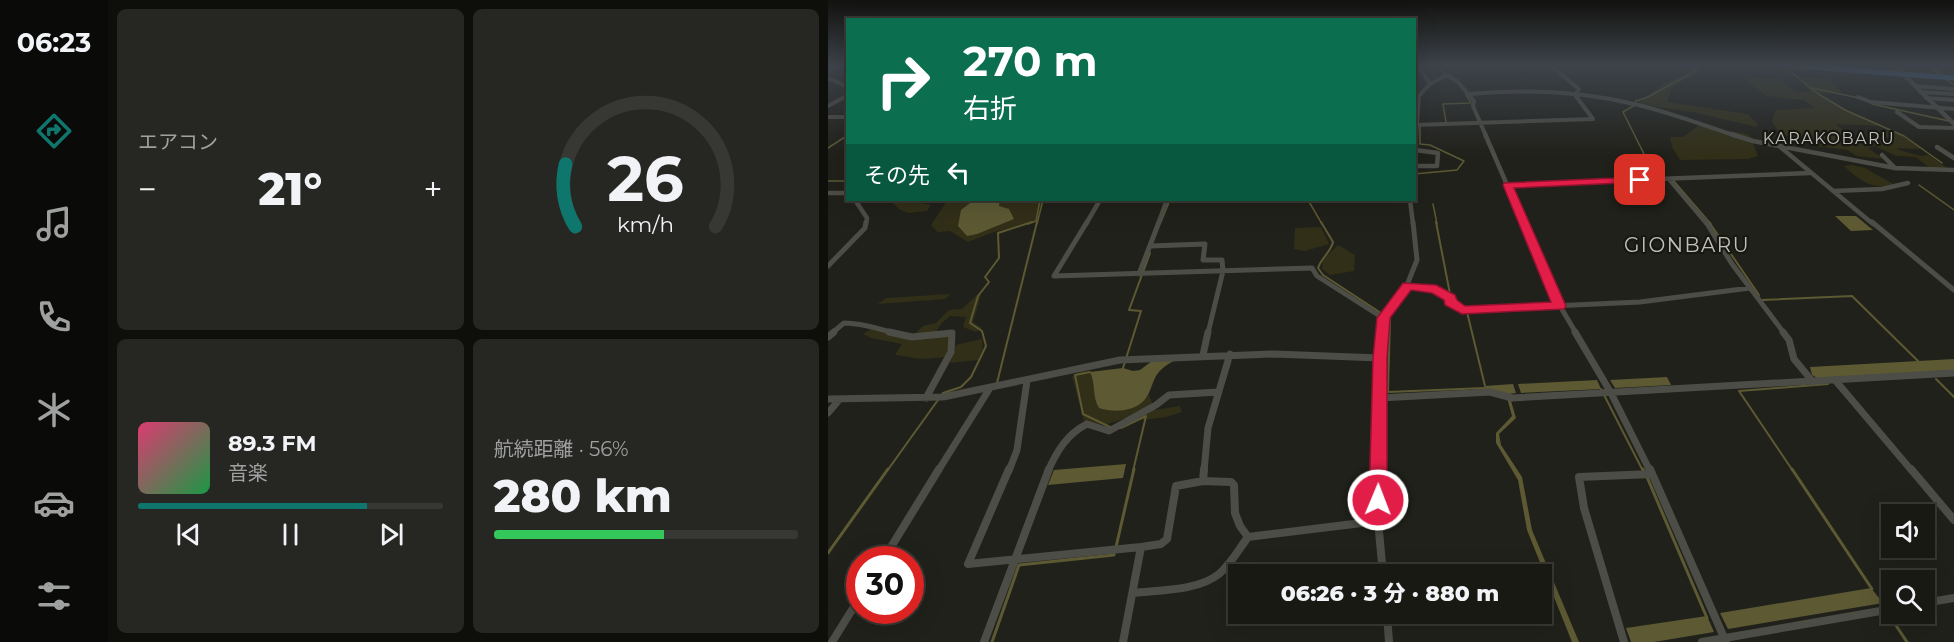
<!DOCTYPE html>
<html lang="ja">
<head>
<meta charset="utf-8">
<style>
	:root { --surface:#191914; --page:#262622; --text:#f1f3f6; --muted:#9fa0a0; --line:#373834; --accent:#0f766e }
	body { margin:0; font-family:Montserrat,"Noto Sans JP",sans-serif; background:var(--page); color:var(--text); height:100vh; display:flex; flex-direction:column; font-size:22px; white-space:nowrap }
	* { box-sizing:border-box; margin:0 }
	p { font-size:20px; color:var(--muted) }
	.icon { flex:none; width:33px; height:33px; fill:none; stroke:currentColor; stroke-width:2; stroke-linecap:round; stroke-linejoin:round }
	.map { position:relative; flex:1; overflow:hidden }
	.sheet { display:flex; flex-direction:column; gap:9px; padding:9px; background:#0e0e0b; width:720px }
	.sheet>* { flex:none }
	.banner { position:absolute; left:18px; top:18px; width:570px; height:183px; border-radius:0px; box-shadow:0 6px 24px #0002,0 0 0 2px var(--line); background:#0b6e4f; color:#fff; overflow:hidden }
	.tools { position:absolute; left:1053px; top:504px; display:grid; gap:12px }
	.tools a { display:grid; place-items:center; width:54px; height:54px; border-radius:0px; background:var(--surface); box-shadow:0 6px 24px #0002,0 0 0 2px var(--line); font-size:30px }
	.speed { position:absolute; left:18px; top:546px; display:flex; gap:12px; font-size:30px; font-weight:700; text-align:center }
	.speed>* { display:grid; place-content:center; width:78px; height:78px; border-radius:50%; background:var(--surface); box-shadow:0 6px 24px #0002,0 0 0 2px var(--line); line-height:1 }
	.speed .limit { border:9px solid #d22; background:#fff; color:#111 }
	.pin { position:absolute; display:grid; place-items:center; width:51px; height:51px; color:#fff; margin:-26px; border-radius:12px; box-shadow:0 3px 9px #0006 }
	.me { position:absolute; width:66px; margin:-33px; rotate:1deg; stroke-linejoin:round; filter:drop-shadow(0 0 4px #0008) }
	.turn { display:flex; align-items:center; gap:21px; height:126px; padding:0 18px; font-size:27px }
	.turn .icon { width:78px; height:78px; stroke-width:2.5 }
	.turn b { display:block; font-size:42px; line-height:51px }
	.then { display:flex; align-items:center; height:57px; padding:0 18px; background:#0003; gap:12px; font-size:22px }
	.big { font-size:45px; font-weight:800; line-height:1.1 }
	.sheet .card { flex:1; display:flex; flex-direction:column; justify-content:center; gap:9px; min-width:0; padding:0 21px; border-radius:9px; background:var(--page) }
	.sheet .dial { align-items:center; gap:0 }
	.dial svg { height:156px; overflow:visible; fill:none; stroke:var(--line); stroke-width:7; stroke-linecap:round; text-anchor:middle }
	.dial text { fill:var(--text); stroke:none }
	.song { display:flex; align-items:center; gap:18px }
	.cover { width:72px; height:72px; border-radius:9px; background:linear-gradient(135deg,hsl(340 70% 55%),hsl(140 70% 35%)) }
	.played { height:6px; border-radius:3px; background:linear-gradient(90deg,var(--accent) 75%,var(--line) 75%) }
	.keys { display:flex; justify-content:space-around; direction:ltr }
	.heat { display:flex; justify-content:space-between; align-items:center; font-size:33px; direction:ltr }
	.charge { height:9px; border-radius:4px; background:linear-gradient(90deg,#34c759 56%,var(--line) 0) }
	.sheet .tiles { flex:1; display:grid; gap:9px; grid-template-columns:repeat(2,1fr) }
	.trip { position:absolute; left:400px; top:564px; width:324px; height:60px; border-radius:0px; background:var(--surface); box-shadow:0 6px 24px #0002,0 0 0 2px var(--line); font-weight:800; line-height:60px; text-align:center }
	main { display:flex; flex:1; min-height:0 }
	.tabs { display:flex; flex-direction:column; width:108px; justify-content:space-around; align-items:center; background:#0a0a08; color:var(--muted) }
	.tabs .icon { width:42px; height:42px }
	.tabs .on { color:var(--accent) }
	.tabs b { font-size:27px; color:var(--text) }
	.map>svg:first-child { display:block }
	.green { fill:#312f18 }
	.water { fill:#5c5933 }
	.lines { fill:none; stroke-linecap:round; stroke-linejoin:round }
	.stream-far2 { stroke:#5c5933; stroke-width:1.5 }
	.stream-far1 { stroke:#5c5933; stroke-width:2 }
	.stream { stroke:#5c5933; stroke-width:3 }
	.pedestrian { stroke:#4d4d47; stroke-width:3 }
	.minor-far4 { stroke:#4d4d47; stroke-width:4 }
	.minor-far3 { stroke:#4d4d47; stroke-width:4.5 }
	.minor-far2 { stroke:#4d4d47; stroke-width:5 }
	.minor-far1 { stroke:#4d4d47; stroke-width:7 }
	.minor { stroke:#4d4d47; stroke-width:8 }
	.tertiary { stroke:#4d4d47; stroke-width:4.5 }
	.primary { stroke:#3972ac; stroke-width:5 }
	.route { fill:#e11d48; stroke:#92132f; stroke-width:1.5 }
	.labels { text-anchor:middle; stroke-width:4.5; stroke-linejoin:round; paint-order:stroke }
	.far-neighbourhood-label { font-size:16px; letter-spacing:1.5px; fill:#c1c1b9; stroke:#181812 }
	.neighbourhood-label { font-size:20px; letter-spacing:1.5px; fill:#c1c1b9; stroke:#181812 }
</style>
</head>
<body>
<main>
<nav class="tabs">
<b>06:23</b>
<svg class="icon on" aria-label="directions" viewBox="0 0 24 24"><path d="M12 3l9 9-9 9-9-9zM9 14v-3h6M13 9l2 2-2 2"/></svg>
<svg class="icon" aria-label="music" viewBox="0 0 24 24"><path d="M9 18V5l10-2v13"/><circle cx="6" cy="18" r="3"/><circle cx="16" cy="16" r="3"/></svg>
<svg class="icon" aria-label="phone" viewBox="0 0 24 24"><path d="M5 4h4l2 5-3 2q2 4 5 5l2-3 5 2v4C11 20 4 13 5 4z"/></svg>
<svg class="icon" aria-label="climate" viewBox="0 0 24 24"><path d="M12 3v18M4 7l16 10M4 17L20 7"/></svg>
<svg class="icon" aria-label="car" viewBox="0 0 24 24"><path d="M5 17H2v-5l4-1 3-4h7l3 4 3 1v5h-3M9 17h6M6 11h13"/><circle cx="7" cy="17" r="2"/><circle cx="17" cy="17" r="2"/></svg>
<svg class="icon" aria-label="filters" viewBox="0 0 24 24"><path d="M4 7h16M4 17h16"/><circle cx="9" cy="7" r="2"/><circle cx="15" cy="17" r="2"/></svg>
</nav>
<section class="sheet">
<div class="tiles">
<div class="card"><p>エアコン</p>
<div class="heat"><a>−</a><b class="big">21°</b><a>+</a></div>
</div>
<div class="card dial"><svg viewBox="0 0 100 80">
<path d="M14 69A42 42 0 1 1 86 69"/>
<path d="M14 69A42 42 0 0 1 9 37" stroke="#0f766e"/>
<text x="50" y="56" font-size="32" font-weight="700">26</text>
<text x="50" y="72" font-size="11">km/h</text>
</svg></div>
<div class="card">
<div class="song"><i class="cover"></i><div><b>89.3 FM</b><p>音楽</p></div></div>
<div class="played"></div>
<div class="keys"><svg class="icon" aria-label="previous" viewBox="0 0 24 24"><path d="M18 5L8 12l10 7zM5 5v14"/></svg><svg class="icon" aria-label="pause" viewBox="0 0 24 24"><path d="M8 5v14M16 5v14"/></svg><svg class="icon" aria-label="next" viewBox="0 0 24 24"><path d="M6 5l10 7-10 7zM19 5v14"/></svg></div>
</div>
<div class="card"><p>航続距離 · 56%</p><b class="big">280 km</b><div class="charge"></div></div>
</div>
</section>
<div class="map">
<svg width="1126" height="642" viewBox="0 0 1126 642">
	<rect width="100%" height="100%" fill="#21211b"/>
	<path class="green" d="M867,65h6v6l-29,17 -5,14 80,12 10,9v4l-64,-15 -56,-8 28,-21 25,-10 -3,-5z
		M1055,65h71v12l-62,-5z
		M972,77l31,3 10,12 -23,1 27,17 39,16 -49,-2 26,20 32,-4 -18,-9h18l32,18 -29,-1 3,2 22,6 8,-1 19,14h-17l-15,-12 -20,-1 -21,-10 -7,2 16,11 -28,-3 -8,-6 -32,-4 -4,-7 -32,-4 -8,-14 4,-11 39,-2 -11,-8 -37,-4 -21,-15 5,-3 30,1 15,13h14z
		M870,126l45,7 7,3 8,20 -10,3 -68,1 -8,-13 -2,-10h13z
		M1024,165l13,3 30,17c-23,5 -34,-3 -51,-19z
		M62,200h16l25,5 -4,6 -18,2 -9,-3z
		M123,200h23l-13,11v8l38,-13 1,-6h43l-5,21 -44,11 -26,10 -18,-11 -12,1 -7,-7 14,-21z
		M493,227l8,17 -24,7 -11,-2 1,-21z
		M510,245l17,10 -1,16 -24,4 -8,-6 1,-9z
		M123,294l-6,5 -67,5 8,-6z
		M150,294l3,1 -8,27 9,6 -6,4 -13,-5 3,-10 -16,-1 -8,7 -9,13 17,-2 -3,23 -26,2 -26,-4 7,-11 -31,-6 -8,-4 11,-7 40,8 9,-9 13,-3 13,-13 13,-1z
		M154,339l1,9 -5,12 -28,3 6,-18z
		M255,371l7,1 4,7 5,29c17,6 38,1 50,-13l6,15 25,-4 2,6 -16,5 -23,3 -5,-6 -33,11 -21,-4 -12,-45z"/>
	<path class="water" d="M146,200h26l-1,6 10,3 5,10 -37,15 -10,2 -9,-10 3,-16z
		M1007,216h21l17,14 -22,1z
		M350,359c-9,4 -17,9 -22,17 -4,7 -5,15 -10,22 -10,14 -32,15 -47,10 -7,-11 -3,-24 -9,-36l33,-4 10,3 7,-1 12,-9z
		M1126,359v11l-137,8 -5,-3 -2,-8z
		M839,377l4,8 -56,3 -5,-8z
		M769,380l4,9 -80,4 -3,-9z
		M685,384l3,9 -7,1 7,24 -17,16 2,11 21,32 10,53 47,112h-7l-45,-112 -9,-50 -22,-37v-10l16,-17 -6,-22 -20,-5 -1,-3z
		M298,464l-3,14 -75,7 6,-15z
		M1043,588l12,15 -155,26 -8,-16z
		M879,616l7,16 -60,10h-23l-5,-14z"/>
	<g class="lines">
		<path class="stream-far2" d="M606,65l16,14
			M1101,67l10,7
			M958,68l31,25 28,17 59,26 38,27
			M1119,80l7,5
			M984,88l47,10
			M1044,104l77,17
			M618,122l-3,-18 28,-1 -5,-8
			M0,148l20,-13
			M586,174l43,-4 7,-9 -34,-16 -10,-1v-20
			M834,178l-15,-18 -24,-48 12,-7 1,-4 12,-4 47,-26 4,-6
			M845,180l38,44
			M0,181h20
			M1091,185l35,25
			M480,200l14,24
			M605,204l4,20
			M333,222l9,-22
			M200,224l8,-3 4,-21
			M209,224l6,-24"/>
		<path class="stream-far1" d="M493,222l12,20c-2,10 -12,16 -15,26l5,7 67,44 -2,73 97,-4
			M608,222l15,77
			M881,222l50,73
			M934,300l90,-4 66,65
			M639,312l18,74
			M295,368l18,-57 -12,-1 21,-57
			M262,372l-15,3 8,39 27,13
			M1108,379l18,18
			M169,383l40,-161
			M773,389l42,82
			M293,428l25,-12 -13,55
			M59,471l56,-78 18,-6 10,-10 15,-31 -4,-15 -12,-8 8,-27 11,-14 -4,-5 14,-19 -1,-25 34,-11
			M965,471l-54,-80 89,-7 -1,-2"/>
		<path class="stream" d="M815,469l1,3
			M964,469l80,120
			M819,477l60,141
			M288,547l18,-78
			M0,553l60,-84
			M1063,618l16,24
			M164,642l27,-77 95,-10v-3"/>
		<path class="pedestrian" d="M1095,65l8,1 15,11"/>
		<path class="minor-far4" d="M722,65l29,24 -4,6
			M1063,65l13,10
			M0,72l11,-7
			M0,78l20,9
			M602,84l17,-9 11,7 16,19 -1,5 13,30
			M1087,86l39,3
			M1092,92l34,2
			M640,94c55,-5 112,-3 166,10 35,8 69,21 102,32
			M1030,97l13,5 83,7
			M1098,98l28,2
			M0,106l20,-11
			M1069,112l22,15 35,1
			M0,117h20
			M586,125l179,-6 -18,-24
			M588,136l3,-40 11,-12 -12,-19"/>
		<path class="minor-far3" d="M657,134l39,90
			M903,134l22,7 142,27 59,2
			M951,146l94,78
			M1109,147l17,11
			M1054,155l13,13
			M586,163l2,-29
			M586,166h23l1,-13 -23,-3
			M841,179l38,45
			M680,185l302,-12
			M1005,191l49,-2 26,-6
			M0,193h20
			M27,200l12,18 -1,6
			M272,200h25
			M582,200l3,24
			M258,224l14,-24
			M330,224l9,-24"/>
		<path class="minor-far2" d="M259,222l-33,54 258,-8 5,8 66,42
			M696,222l36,84 16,27
			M878,222l26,42 52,69
			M1044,222l82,68
			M322,246l55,-2 -2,16h19l1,11 -15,62
			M0,266l37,-38 1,-6
			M311,274l20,-52
			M579,285l29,4 26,21 178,-8 110,-14
			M4,333l12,-10c19,0 34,6 52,10
			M119,333h5
			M554,333l1,-15 24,-33 10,-25 -4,-38"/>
		<path class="minor-far1" d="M61,332l23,5 40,-4 -1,19 -25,46
			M747,332l36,61 39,78
			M955,332l6,8 5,19 19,23
			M0,337l6,-5
			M375,355l5,-23
			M1007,380l77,91
			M552,398l110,-6 22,6 442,-25
			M0,399l115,-2 177,-37 154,-6 106,4
			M0,413l11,-13
			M110,471l52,-83
			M181,471l8,-21 10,-69
			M220,471c9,-20 19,-37 39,-47l22,7 47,-26 13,-10 49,-3
			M376,471l4,-43 22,-74
			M551,471l3,-139"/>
		<path class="minor" d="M181,469l-41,95 173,-17
			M551,469l-1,52 5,53
			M822,469l76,173
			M1083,469l43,51
			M375,481l1,-12
			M55,560l56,-91
			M305,593c26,-3 65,-2 86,-19 12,-10 20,-25 29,-37
			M1096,603l30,-5
			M559,614l2,28
			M4,642l28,-45
			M156,642l65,-173
			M295,642l18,-95 20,-3 6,-5 9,-53 27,-5 28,1 3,3 1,28 5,13 8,11 130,-16
			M796,642l-40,-134 -5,-31 73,-3
			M874,642l190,-33"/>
		<path class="tertiary" d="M1076,75l50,49"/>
		<path class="primary" d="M956,65l170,13"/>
	</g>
	<linearGradient id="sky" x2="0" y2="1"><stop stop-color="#12120f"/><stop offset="0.42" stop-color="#3d434a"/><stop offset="1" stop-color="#3d434a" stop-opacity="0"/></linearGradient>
	<rect width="1126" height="155" fill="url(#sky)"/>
	<path class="route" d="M812,177l3,1v4l-129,6 52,118 -2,3 -102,5 -17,-9 -1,-5 -12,-7 -21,-3 -21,28 -3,40v142l-2,6 -7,2 -6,-2 -3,-6 4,-142 4,-40 26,-35 33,2 19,10 2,5 8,6 86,-4 -48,-117 1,-2z"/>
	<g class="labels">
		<g class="far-neighbourhood-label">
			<text x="1001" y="144">KARAKOBARU</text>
		</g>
		<g class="neighbourhood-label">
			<text x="859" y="252">GIONBARU</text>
		</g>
	</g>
</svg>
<div class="tools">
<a><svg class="icon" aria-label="sound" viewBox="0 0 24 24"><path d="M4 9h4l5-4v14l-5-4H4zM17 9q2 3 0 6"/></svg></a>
<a><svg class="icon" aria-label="search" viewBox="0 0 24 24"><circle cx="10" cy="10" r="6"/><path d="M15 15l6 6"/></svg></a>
</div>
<div class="speed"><div class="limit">30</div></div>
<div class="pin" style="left:812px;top:180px;background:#d93025"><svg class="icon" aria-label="arrive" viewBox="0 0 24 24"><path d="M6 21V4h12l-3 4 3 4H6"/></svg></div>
<svg class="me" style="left:550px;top:500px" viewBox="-20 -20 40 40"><circle r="17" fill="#e11d48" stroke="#fff" stroke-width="3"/><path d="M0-11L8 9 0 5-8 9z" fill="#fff"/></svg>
<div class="trip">06:26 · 3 分 · 880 m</div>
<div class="banner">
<div class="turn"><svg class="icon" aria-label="right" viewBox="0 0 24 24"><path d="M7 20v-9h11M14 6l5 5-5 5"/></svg><div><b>270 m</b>右折</div></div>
<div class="then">その先<svg class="icon" aria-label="left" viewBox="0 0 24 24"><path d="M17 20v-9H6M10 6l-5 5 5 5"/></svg></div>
</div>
</div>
</main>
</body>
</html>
